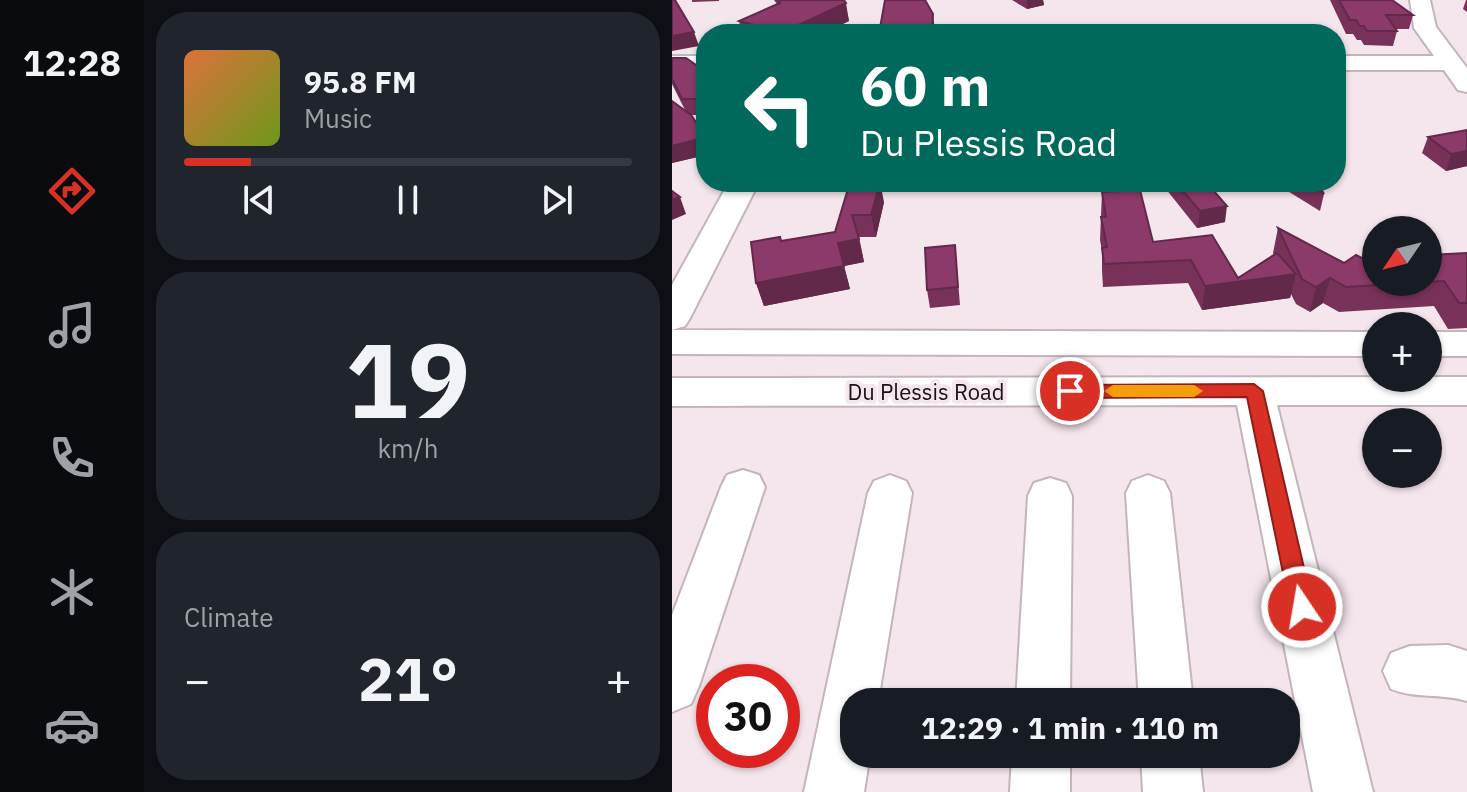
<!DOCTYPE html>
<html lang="en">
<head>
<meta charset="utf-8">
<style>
	:root { --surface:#171b24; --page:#20242c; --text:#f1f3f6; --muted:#9ea1a6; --line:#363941; --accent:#d93025 }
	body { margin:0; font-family:"IBM Plex Sans",sans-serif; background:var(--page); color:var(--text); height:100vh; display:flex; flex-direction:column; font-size:30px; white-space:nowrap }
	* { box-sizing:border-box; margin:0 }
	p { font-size:26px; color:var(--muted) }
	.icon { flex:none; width:44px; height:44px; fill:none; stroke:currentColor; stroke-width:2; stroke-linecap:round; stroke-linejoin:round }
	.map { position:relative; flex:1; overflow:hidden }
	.drawer { display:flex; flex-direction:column; gap:12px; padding:12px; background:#0d0f14; width:528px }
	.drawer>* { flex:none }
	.guide { position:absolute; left:24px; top:24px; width:650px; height:168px; border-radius:32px; box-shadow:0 2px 6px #0004; background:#00695c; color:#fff; overflow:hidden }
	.needle { width:52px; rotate:235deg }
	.tools { position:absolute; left:690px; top:216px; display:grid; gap:16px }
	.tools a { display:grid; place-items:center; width:80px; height:80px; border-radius:50%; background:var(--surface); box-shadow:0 2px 6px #0004; font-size:40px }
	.speed { position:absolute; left:24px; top:664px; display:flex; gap:16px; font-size:40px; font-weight:700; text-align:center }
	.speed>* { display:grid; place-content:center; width:104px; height:104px; border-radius:50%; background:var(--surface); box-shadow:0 2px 6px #0004; line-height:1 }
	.speed .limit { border:12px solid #d22; background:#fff; color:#111 }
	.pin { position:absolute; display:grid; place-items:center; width:68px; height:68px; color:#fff; margin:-34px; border:4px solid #fff; border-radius:50%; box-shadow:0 2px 8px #0007 }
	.me { position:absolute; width:88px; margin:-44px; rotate:348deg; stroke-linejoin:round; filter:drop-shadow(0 0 6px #0008) }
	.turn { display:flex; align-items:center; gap:28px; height:168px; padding:0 32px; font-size:36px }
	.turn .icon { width:104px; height:104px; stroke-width:2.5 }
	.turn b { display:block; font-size:56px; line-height:68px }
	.big { font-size:60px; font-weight:700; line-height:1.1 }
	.drawer .tile { flex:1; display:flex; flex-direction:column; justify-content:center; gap:12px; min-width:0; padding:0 28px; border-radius:32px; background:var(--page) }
	.drawer .dial { align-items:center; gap:0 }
	.dial b { font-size:104px; line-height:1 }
	.song { display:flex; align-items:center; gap:24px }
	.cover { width:96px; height:96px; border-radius:12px; background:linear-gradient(135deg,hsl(20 70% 55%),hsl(80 70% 35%)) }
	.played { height:8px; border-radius:4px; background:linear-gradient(90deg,var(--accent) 15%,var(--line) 15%) }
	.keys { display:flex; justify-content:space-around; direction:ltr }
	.heat { display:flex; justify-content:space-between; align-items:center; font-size:44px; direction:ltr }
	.trip { position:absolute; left:168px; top:688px; width:460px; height:80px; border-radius:32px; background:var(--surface); box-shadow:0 2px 6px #0004; font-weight:700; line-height:80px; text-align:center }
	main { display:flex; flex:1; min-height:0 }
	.tabs { display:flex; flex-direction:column; width:144px; justify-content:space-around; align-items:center; background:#090b0e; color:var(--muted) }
	.tabs .icon { width:56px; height:56px }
	.tabs .on { color:var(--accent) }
	.tabs b { font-size:36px; color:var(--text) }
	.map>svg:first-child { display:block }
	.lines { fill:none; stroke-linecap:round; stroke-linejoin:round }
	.minor-casing { stroke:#c4b4bb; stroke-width:4 }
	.minor { fill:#fff; fill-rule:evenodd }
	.wall { fill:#78325a }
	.shaded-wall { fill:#62294a }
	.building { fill:#8c3a69; stroke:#62294a; stroke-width:2 }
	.route { fill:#d93025; stroke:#8d1f18; stroke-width:2 }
	.slow { fill:#f59e0b }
	.labels { text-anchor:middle; stroke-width:8; stroke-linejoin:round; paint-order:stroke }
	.street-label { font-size:22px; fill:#171215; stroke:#f5e5ed }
</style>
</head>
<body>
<main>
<nav class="tabs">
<b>12:28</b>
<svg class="icon on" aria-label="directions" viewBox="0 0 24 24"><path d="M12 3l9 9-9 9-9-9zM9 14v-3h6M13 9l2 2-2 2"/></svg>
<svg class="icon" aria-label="music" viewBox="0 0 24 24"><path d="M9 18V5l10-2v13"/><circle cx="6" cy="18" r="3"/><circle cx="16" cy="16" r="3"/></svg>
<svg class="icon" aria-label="phone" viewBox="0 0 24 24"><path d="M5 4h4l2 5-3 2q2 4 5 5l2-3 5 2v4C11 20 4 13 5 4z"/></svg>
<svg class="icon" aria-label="climate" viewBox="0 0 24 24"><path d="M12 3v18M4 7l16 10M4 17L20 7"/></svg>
<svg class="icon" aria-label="car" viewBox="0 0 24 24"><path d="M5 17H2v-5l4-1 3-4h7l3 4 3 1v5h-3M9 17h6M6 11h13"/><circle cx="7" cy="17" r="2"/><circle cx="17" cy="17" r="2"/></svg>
</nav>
<section class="drawer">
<div class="tile">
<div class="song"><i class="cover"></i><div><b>95.8 FM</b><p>Music</p></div></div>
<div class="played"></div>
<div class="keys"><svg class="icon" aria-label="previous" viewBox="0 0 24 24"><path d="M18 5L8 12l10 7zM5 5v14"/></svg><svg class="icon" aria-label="pause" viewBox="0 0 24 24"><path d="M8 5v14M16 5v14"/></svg><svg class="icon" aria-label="next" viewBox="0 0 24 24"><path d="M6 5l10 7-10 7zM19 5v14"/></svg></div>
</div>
<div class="tile dial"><b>19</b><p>km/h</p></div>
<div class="tile"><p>Climate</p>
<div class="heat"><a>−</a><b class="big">21°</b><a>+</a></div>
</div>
</section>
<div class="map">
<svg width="795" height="792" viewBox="0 0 795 792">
	<rect width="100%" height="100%" fill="#f5e5ed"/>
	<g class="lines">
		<defs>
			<path id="minor" d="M738,0h20l6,27 31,41v24l-9,-2 -14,-20h-108v-14h98l-20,-28z
				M0,56h34v14h-34z
				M57,182h30l-69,136 -5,8 -13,4v-45z
				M0,330l704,2v24l-704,-2z
				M756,332h39v24h-39z
				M795,377v28h-190l96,387h-60l-76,-387 -565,1v-28z
				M71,470l16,5 6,12 -66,199 -8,18 -19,8v-97l49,-128 6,-12z
				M218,475l16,6 6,12 -34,209h-24v52h16l-6,38h-60l64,-299 6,-12z
				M476,475l16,6 6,12 23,209h-54l-13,-209 6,-12z
				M378,478l16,5 6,13 -2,206h-54l12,-206 6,-13z
				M776,645l19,6v50c-26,-8 -51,-2 -76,-12l-8,-18 8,-18 19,-7z
				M340,754h58v38h-60z
				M469,754h58l4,38h-60z"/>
		</defs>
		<use href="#minor" class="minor-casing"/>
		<use href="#minor" class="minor"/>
	</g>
	<path class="wall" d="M20,0h27v1l-27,1z
		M102,0h70l5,21 -27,13h-80l-3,-13 38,-17z
		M253,0l10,31 -1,3h-53l-1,-6z
		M340,0h31l1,5 -17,4z
		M658,0h62l21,15 -4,14h-14l2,2 -4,15 -29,-1 -3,-5h-4l-4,-6h-7z
		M794,0h1v12l-4,-3z
		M0,58l34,14v43h-16l16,22v18l-34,8v-62l14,11 -14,-28z
		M664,105l6,9 -4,16h-2z
		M795,130v36l-21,5 -24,-18 6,-16z
		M178,182l34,20 -8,35h-17l5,25 -20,4 6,23 -86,17 -8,-23 26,-42 53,-9z
		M490,182h44l19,40 -28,6 -35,-44z
		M601,182h44l7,12 -4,17z
		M430,192l51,50 85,36 36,-23 -1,-2 5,-25 66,35 32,-1 91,-9v75l-19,1 -14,-23 -95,6 -16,-9 -13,9 -14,-8 -5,-10 -1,4 -88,12 -14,-27 -85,4 -1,-16v-20l-2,-11z
		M283,245l5,60 -30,3 -3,-18z"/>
	<path class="shaded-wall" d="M355,0h16l1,5 -17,4z
		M174,3l3,18 -27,13h-28l-2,-6z
		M261,14l2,17 -1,3h-1l-1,-6z
		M110,26l2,8h-10l-1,-4z
		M22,32l5,14 -27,5v-15z
		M34,137v18l-34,8v-17z
		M795,151v15l-21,5 5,-17z
		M208,182l4,20 -8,35 -5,-22z
		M8,197l6,17 -14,6v-20z
		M555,206l-2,16 -28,6 3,-17z
		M187,239l5,23 -20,4 6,23 -86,17 -8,-23 82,-40z
		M624,274l-6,24 -88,12 3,-24z
		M658,278l-7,25 -13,9 6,-25z"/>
	<path class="building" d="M0,0h3l19,32 -22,4z
		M107,0h65l2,3 -54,25 -10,-2 -9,4 -34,-9 41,-18z
		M213,0h40l8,14 -1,14h-52z
		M667,0h53l21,15h-27l11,16h-30l-3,-5h-4l-4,-6h-6z
		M0,58h14l20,14v27h-24l-10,-20z
		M0,101l19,14 15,22 -34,9z
		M664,105l6,9h-6z
		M795,130v21l-16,3 -23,-17z
		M178,182h30l-9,33h-19l7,24 -21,4 6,23 -88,17 -5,-41 29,-5 1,4 54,-9z
		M503,182h31l21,24 -27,5z
		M632,182h13l7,12z
		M468,190l13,52 59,-7 26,43 39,-25 19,21 -91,12 -14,-26 -87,4 -2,-16 5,-1 -6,-30h5l-4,-25z
		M0,191l8,6 -8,3z
		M606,228l66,35 12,-8 16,8 4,-1v20h49l-79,5 -16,-9 -14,9 -14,-8z
		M283,245l3,42 -31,3 -2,-42z
		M795,253v50h-8l-15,-22 -16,1v-27z"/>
	<path class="route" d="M582,384l9,7 50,216 -3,7 -8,3 -8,-3 -4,-7 -43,-210 -177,1 -9,-7 9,-6z"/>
	<path class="slow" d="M441,385h81l9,6 -9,6h-81l-9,-6z"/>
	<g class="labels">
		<g class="street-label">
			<text x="254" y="400">Du Plessis Road</text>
		</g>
	</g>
</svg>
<div class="tools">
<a><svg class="needle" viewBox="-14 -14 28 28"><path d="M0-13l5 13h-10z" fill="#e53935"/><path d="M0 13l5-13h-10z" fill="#9ea1a6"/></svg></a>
<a>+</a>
<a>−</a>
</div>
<div class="speed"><div class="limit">30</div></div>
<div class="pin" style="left:398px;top:391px;background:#d93025"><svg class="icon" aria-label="arrive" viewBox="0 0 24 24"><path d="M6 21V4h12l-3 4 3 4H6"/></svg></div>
<svg class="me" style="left:630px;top:607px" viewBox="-20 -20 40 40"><circle r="17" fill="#d93025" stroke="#fff" stroke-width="3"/><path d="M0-11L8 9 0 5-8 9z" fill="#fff"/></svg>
<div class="trip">12:29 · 1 min · 110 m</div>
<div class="guide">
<div class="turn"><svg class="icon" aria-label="left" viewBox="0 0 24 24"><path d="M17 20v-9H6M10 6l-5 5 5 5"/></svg><div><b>60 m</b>Du Plessis Road</div></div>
</div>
</div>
</main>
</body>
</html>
